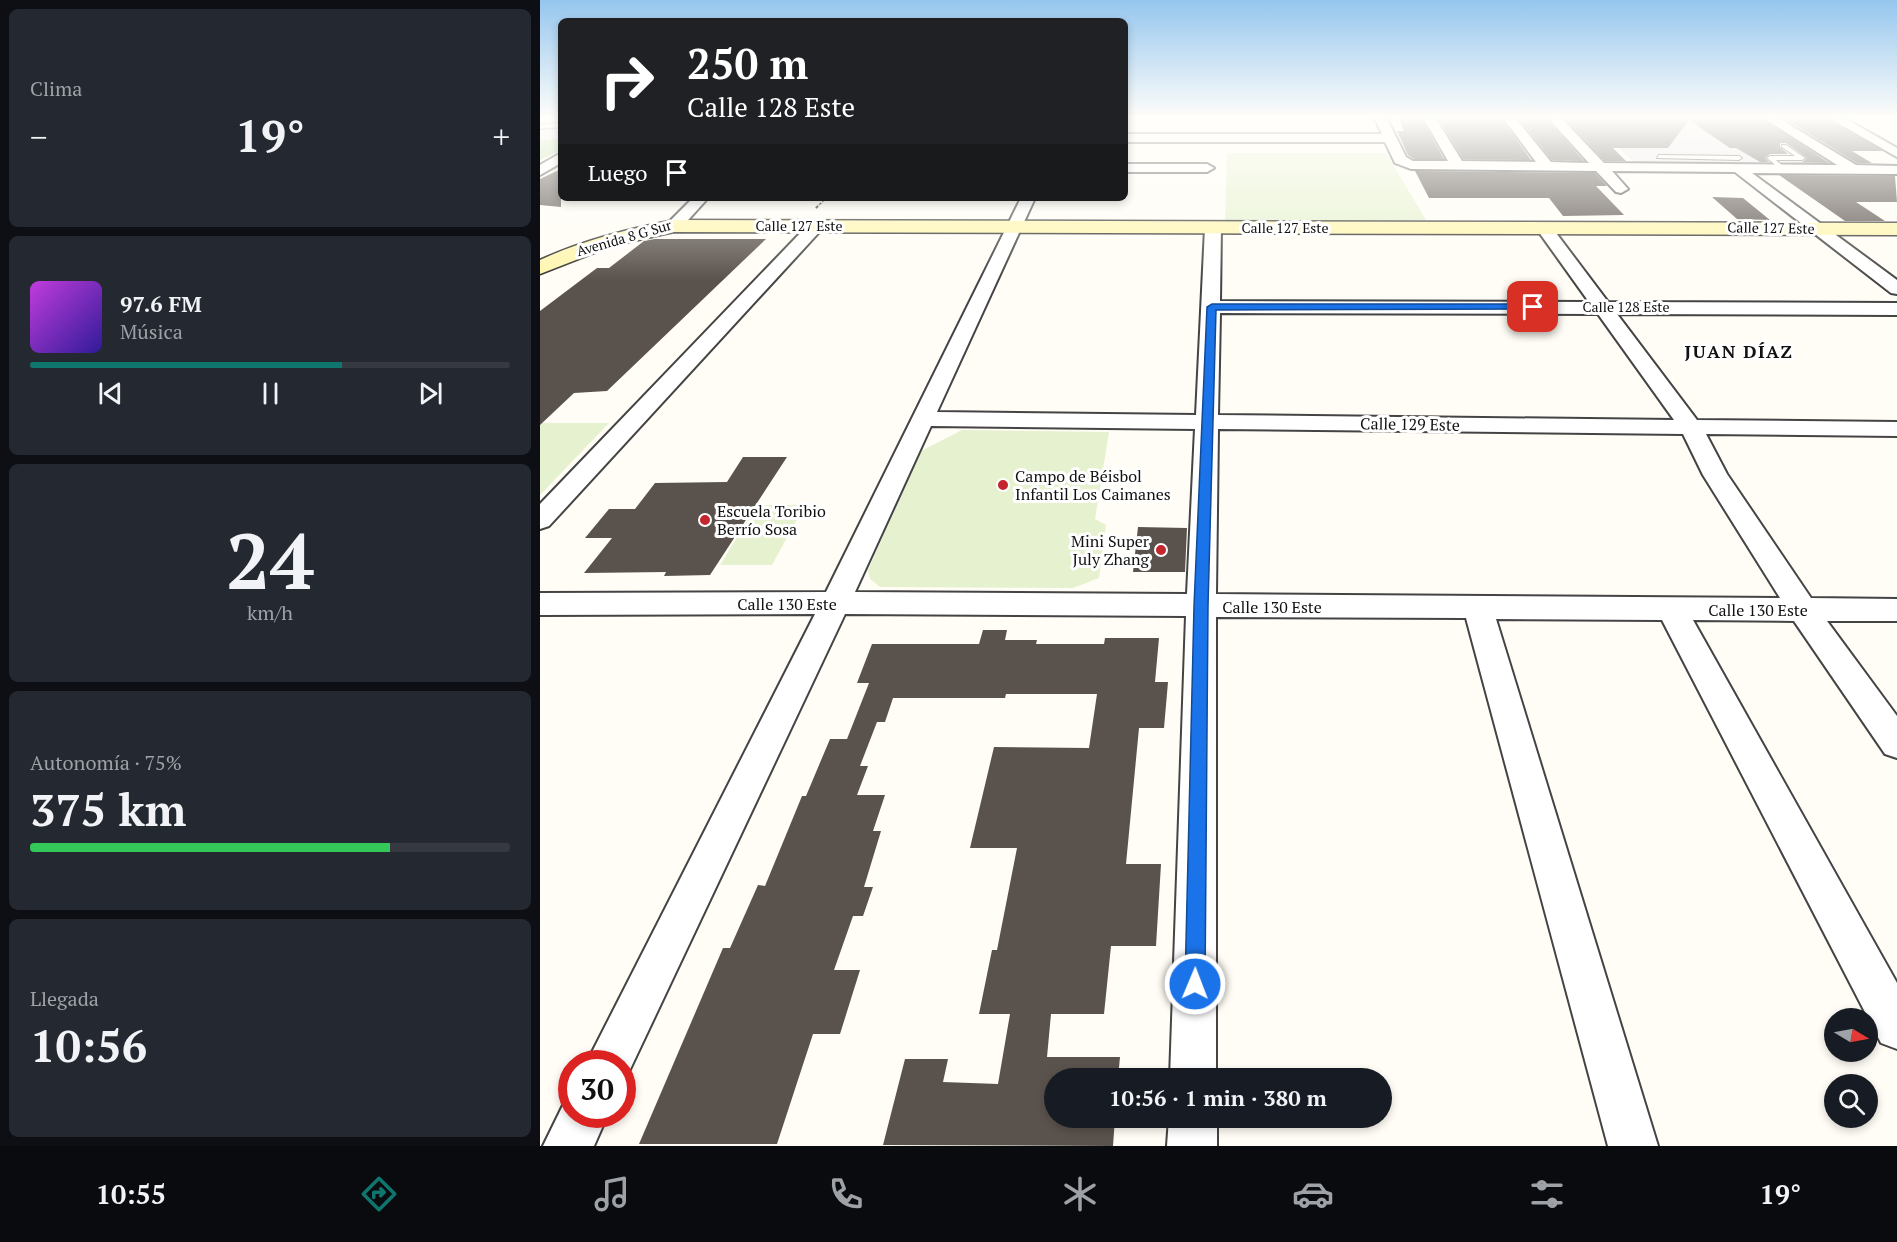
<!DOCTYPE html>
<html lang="es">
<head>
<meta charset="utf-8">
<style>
	:root { --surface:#171b24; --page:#242831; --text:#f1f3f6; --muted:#9ea1a6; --line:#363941; --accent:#0f766e }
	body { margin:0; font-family:"PT Serif",serif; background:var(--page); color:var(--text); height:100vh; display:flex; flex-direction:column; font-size:22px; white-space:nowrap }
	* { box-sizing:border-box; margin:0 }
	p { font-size:20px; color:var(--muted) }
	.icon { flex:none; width:33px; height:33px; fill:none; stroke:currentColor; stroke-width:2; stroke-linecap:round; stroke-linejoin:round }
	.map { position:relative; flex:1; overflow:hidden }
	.drawer { display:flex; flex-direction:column; gap:9px; padding:9px; background:#0d0f14; width:540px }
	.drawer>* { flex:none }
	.banner { position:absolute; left:18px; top:18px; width:570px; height:183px; border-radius:9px; box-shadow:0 3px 9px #0003; background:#202124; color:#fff; overflow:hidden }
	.needle { width:39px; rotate:100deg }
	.controls { position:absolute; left:1284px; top:1008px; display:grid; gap:12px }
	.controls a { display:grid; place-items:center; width:54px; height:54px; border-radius:50%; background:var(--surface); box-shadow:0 3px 9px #0003; font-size:30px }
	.speed { position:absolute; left:18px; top:1050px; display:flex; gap:12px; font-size:30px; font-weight:700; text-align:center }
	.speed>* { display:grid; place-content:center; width:78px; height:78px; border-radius:50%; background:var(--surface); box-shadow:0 3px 9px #0003; line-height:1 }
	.speed .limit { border:9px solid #d22; background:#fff; color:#111 }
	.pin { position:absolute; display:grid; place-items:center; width:51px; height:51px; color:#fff; margin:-26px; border-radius:12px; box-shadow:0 3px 9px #0006 }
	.me { position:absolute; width:66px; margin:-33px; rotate:1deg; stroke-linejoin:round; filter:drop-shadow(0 0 4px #0008) }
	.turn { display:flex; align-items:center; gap:21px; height:126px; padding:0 30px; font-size:27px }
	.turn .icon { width:78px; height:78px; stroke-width:2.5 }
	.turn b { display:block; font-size:42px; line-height:51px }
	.then { display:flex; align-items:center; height:57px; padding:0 30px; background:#0003; gap:12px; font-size:22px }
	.big { font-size:45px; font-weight:600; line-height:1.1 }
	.drawer .tile { flex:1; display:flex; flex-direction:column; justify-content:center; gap:9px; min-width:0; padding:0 21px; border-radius:9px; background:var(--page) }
	.drawer .dial { align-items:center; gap:0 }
	.dial b { font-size:78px; line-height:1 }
	.song { display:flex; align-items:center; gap:18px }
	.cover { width:72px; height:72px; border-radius:9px; background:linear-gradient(135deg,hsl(290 70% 55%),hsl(250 70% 35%)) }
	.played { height:6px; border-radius:3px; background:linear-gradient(90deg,var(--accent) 65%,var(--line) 65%) }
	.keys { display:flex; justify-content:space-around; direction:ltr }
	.heat { display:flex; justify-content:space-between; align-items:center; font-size:33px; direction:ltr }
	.charge { height:9px; border-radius:4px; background:linear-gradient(90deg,#34c759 75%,var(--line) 0) }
	.trip { position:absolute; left:504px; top:1068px; width:348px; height:60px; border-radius:30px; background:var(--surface); box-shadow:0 3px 9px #0003; font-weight:600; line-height:60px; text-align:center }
	.menu { display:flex; height:96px; justify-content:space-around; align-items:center; background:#090b0e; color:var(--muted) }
	.menu .icon { width:42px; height:42px }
	.menu .current { color:var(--accent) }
	.menu b { font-size:27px; color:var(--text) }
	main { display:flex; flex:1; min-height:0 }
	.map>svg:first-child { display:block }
	.industrial { fill:#eee6ef }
	.forest { fill:#b9dc9c }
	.pitch { fill:#e6f2cf }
	.building { fill:#5a524d }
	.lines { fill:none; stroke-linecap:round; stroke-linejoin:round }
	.lane-casing { stroke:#444; stroke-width:2 }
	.street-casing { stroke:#444; stroke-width:4 }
	.secondary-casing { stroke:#333; stroke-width:3 }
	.path-far1 { stroke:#333; stroke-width:1.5; stroke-dasharray:3 1.5; stroke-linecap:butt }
	.path { stroke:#333; stroke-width:2; stroke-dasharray:4 1.5; stroke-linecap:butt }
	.lane { fill:#fff; fill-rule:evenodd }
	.street { fill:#fff; fill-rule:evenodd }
	.secondary { fill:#fff6b0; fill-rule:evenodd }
	.route { fill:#1a73e8; stroke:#114b97; stroke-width:1.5 }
	.poi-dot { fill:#c4262e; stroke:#fff; stroke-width:2 }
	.labels { text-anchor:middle; stroke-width:6; stroke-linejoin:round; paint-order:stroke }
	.far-street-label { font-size:14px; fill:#111; stroke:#fff }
	.street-label { font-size:16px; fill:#111; stroke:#fff }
	.poi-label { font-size:16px; fill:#111; stroke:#fff; text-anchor:start }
	.far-district-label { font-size:18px; font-weight:bold; letter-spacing:1.5px; fill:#111; stroke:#fff }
</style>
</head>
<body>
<main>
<section class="drawer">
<div class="tile"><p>Clima</p>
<div class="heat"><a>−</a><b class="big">19°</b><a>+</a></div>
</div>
<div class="tile">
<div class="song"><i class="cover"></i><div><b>97.6 FM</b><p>Música</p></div></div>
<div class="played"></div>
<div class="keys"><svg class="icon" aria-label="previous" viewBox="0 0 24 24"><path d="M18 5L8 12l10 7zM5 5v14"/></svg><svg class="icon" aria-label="pause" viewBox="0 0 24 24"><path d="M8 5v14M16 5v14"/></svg><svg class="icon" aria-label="next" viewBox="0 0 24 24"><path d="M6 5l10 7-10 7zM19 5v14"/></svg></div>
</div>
<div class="tile dial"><b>24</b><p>km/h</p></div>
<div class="tile"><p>Autonomía · 75%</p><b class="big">375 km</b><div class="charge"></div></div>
<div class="tile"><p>Llegada</p><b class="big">10:56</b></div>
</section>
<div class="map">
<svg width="1357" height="1146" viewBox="0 0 1357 1146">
	<rect width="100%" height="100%" fill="#fffdf5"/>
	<path class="industrial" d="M0,119h21v19l-21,3z
		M1018,119h197l74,45 -195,-2 -22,-20h-31z"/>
	<path class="forest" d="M21,138v12l-21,10v-19z"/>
	<path class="pitch" d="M687,153h159l40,67 -201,3z
		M0,423h69l-69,72z
		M422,430l147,2 -14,87 11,6 -7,53 -26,10 -193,-1 -10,-8 -2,-9 53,-119z
		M217,505h48l-33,60h-52z"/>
	<path class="building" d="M859,119h23l22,40h-30l-6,-4 -11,-24h7z
		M899,119h63l29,41 -68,-1z
		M979,119h28l37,42 -32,-1z
		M1025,119h198l66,44 -47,-1h20l5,-4 -21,-15h-6v4l8,7h-18l-5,4 4,4h-9l-24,-14h-6l-41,-28 -21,28h-55l13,13h-21z
		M1245,119h44l54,32h-31l20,12h-15z
		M21,169v38l-21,-2v-26z
		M875,171l180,2 12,13h-11l28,29 -61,1 -14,-18h-120z
		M1239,175l116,1 2,26h-41l29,19h-40z
		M1172,197l31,1 27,22 -33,-1z
		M115,239h111l-159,152 -33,2 -34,32v-114l57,-43h12l35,-27z
		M203,457h44l-77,118 -46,1 2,-4 -82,1 28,-35h-27l24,-29h26l20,-26 72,-1z
		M598,527l49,1 -2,44h-52z
		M443,630h24l-2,10h32l-1,4h68l1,-6h54l-4,44h13l-4,46h-25l-13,136h35l-5,82h-45l-7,68h-53l-4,43h73l-2,21h-64v40h61l-2,28 -230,-1 22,-86h43l-5,23 55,2 12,-70h-31l13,-64h5l20,-102h-47l24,-101 95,1 8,-54h-91l-1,4h-112l-8,24h-8l-17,44h8l-11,29h28l-12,36h8l-17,56h9l-10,29h-10l-19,54h26l-20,64h-27l-36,110h-138l84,-196h7l28,-63 7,1 37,-90h4l24,-57h17l22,-56h-12l15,-39h107z"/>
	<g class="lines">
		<defs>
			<path id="lane" d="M21,123v4l-21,2v-4z
				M1242,145h4l19,13 -3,2h-26l11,10 -3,2 -17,-14 3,-2h25l-13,-9z
				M1119,155l80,1 3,2 -3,2 -82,-2z"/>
			<path id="street" d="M835,119h12l19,38 7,4h35l-24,-42h12l26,42 74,1 -32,-43h12l35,43 38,1 -40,-44h13l42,44 233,2 -72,-46h15l76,46 41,1v8l-145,-1 145,107v14l-6,-1 -156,-121 -123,-1 16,18 -7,4 -5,-1 -20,-21 -185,-2 -16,-6 -10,-21h-260v-8h257z
				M1291,119h15l51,29v9z
				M21,153v10l-21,12v-10z
				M585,164h82l7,4 -7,4h-82z
				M153,198h15l-28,31h-12l-2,-3 2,-3z
				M481,198h14l-98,214 259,3 9,-187 8,-5 8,5 -1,73 369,1 -53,-74 8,-5 6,2 58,77 289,1v12l-280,-1 80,106 200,2v14l-191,-2 21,40 84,124 86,1v22h-70l70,95v42l-12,-4 -91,-133 -101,-1 204,363v66l-16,-6 -219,-423 -166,-1 162,527h-50l-142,-528 -250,-1v461h-46l16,-462 -341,-2 -220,466 -3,2v-18h-36l229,-450 -275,1v-22l286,-1zM680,313l378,1 76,106 -456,-5zM391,426l264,3 -8,165 -332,-2zM678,429l465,5 20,41 77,123 -564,-4z
				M276,221l8,5 -2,3 -273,297 -9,3v-25l270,-281z
				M32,1095v19h36l-14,32h-51l24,-49z
				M629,1118h48v28h-50z"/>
			<path id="secondary" d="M134,220l1223,3v12l-1223,-3 -62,14 -72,28v-14c43,-20 88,-31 134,-40z"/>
		</defs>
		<use href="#lane" class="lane-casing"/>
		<use href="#street" class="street-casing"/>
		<use href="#secondary" class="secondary-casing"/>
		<path class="path-far1" d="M276,208l10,-10"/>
		<path class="path" d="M276,208l2,-2"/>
		<use href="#lane" class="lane"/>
		<use href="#street" class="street"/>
		<use href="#secondary" class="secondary"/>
	</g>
	<linearGradient id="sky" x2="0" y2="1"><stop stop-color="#95c6ee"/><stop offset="0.42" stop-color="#fffefa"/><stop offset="1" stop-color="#fffefa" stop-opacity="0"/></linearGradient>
	<rect width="1357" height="280" fill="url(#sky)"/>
	<path class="route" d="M672,304h321l5,3 -5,2 -317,1 -8,296 -3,378 -3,8 -7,3 -7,-3 -3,-8 9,-378 13,-299z"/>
	<g class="poi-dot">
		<circle cx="463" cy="485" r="6"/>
		<circle cx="165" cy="520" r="6"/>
		<circle cx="621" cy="550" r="6"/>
	</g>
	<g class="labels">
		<g class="far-street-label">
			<text x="259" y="231">Calle 127 Este</text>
			<text x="745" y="233">Calle 127 Este</text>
			<text transform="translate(1231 228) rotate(1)" y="5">Calle 127 Este</text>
			<text transform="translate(84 238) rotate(-16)" y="5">Avenida 8 G Sur</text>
			<text x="1086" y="312">Calle 128 Este</text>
		</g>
		<g class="street-label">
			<text transform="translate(870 424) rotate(1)" y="6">Calle 129 Este</text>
			<text x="247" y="610">Calle 130 Este</text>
			<text x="732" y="613">Calle 130 Este</text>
			<text x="1218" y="616">Calle 130 Este</text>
		</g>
		<g class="poi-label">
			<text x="475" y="482">Campo de Béisbol<tspan x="475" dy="18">Infantil Los Caimanes</tspan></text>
			<text x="177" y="517">Escuela Toribio<tspan x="177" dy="18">Berrío Sosa</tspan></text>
			<text x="609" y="547" text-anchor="end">Mini Super<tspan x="609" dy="18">July Zhang</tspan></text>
		</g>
		<g class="far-district-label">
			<text x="1199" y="358">JUAN DÍAZ</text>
		</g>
	</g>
</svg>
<div class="controls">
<a><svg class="needle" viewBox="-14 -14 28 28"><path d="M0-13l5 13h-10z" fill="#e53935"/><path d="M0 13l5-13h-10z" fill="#9ea1a6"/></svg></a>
<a><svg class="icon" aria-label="search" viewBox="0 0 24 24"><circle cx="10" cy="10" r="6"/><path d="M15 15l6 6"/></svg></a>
</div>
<div class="speed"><div class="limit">30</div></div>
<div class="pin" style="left:993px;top:307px;background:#d93025"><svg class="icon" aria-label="arrive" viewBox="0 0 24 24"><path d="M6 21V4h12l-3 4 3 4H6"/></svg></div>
<svg class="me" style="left:655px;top:984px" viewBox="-20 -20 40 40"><circle r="17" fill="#1a73e8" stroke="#fff" stroke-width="3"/><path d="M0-11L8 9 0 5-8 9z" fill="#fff"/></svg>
<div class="trip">10:56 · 1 min · 380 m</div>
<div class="banner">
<div class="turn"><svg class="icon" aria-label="right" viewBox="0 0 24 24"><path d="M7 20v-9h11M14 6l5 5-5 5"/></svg><div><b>250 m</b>Calle 128 Este</div></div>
<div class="then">Luego<svg class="icon" aria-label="arrive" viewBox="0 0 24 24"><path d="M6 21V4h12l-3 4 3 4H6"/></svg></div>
</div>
</div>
</main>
<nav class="menu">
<b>10:55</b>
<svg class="icon current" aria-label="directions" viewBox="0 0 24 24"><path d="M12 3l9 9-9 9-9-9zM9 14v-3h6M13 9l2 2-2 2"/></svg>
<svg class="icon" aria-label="music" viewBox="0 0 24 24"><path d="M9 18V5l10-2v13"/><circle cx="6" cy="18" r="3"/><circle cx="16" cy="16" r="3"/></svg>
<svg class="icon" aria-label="phone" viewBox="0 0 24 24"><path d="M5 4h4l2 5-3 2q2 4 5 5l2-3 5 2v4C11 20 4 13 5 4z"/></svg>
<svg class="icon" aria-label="climate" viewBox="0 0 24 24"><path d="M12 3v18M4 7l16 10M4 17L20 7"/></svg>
<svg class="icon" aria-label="car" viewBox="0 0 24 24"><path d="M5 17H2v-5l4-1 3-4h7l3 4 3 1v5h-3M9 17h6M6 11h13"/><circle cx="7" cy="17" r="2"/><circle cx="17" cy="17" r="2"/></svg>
<svg class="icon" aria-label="filters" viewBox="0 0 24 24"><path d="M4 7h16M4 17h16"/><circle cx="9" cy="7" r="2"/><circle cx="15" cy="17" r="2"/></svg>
<b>19°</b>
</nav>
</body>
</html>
